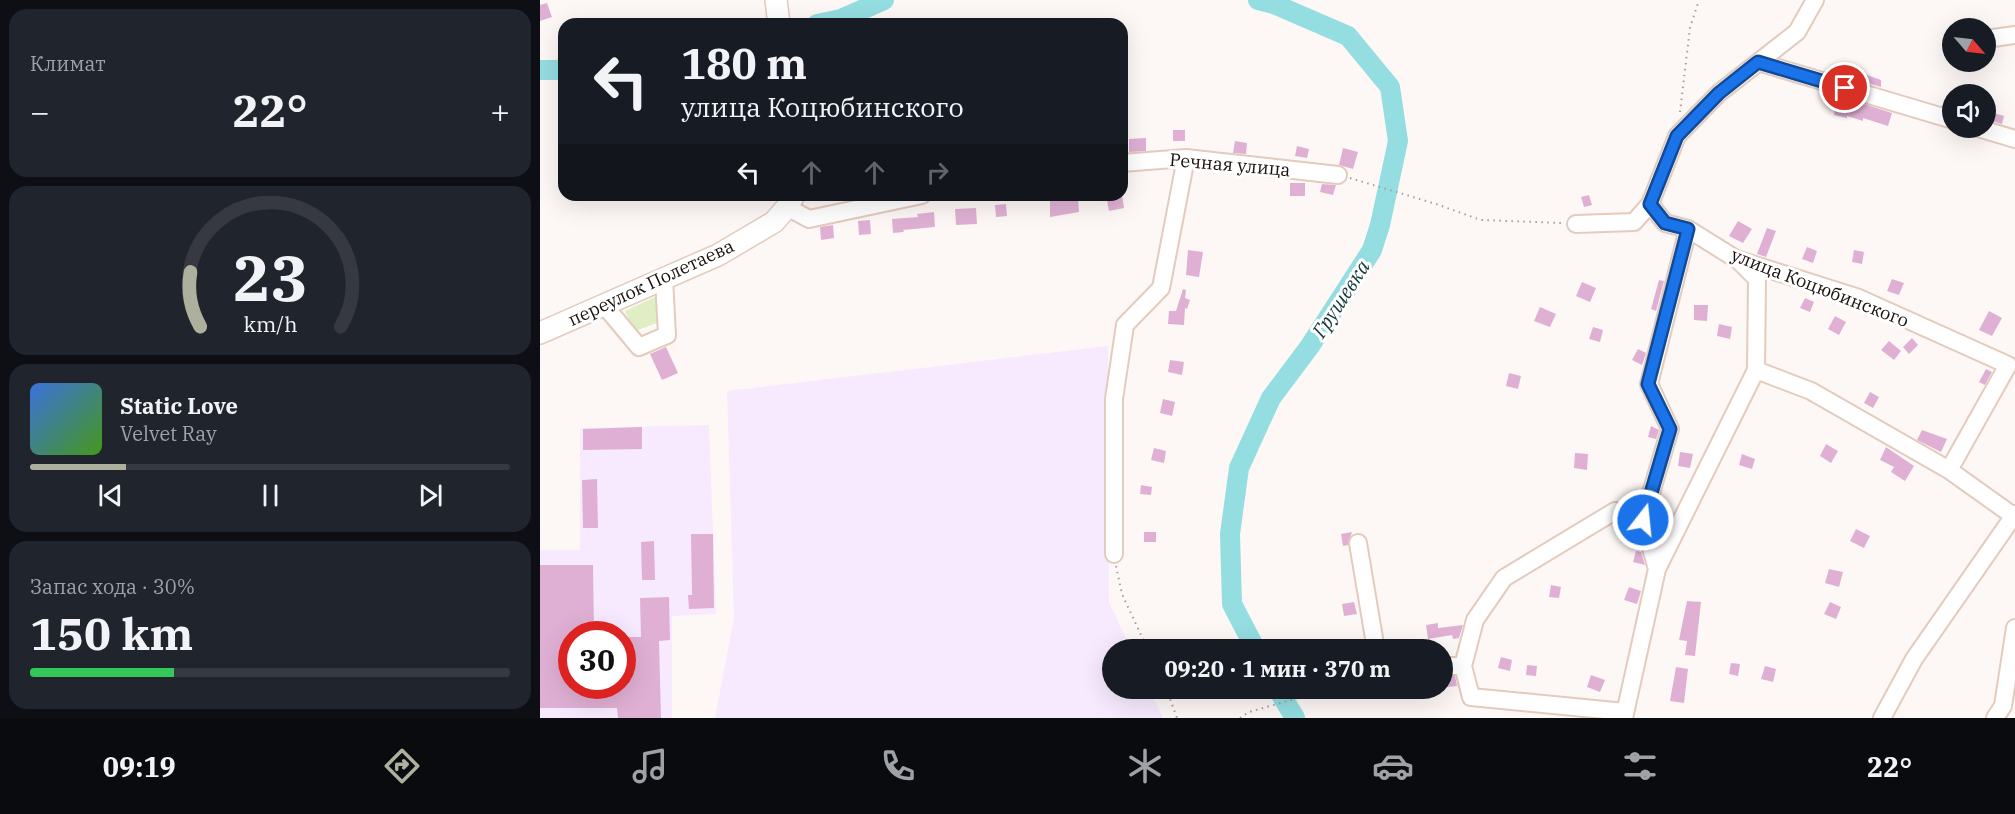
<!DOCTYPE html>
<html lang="ru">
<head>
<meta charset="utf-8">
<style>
	:root { --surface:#171b24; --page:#20242c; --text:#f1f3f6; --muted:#9ea1a6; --line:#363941; --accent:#adb09c }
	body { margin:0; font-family:"IBM Plex Serif",serif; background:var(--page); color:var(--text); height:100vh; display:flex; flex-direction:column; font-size:22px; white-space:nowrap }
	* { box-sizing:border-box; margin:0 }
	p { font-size:20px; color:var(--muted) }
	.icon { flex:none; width:33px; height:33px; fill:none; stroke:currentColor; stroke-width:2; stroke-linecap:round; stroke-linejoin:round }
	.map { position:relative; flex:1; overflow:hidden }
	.side { display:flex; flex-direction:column; gap:9px; padding:9px; background:#0d0f14; width:540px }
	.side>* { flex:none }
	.guide { position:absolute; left:18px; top:18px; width:570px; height:183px; border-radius:18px; box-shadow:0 6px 24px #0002; background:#171b24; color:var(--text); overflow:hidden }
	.needle { width:39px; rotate:118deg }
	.tools { position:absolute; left:1402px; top:18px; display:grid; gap:12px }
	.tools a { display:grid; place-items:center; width:54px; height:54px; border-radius:50%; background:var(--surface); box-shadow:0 6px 24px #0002; font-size:30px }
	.speed { position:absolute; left:18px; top:621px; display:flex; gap:12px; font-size:30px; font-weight:700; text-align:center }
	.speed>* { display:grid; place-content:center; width:78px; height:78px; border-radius:50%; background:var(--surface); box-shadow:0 6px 24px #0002; line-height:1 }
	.speed .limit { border:9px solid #d22; background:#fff; color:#111 }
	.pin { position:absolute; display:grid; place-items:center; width:51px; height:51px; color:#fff; margin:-26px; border:3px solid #fff; border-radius:50%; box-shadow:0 2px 6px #0007 }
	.me { position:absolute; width:66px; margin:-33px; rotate:16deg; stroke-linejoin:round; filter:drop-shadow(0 0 4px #0008) }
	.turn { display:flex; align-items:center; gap:21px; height:126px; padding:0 24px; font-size:27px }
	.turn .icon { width:78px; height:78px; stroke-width:2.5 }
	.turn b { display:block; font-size:42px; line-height:51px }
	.lanes { display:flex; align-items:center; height:57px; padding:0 24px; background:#0003; justify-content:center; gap:30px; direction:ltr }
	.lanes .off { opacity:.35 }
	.big { font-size:45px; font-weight:800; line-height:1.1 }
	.side .widget { flex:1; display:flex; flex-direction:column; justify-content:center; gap:9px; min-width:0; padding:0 21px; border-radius:18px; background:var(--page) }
	.side .dial { align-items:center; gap:0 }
	.dial svg { height:156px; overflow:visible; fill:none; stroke:var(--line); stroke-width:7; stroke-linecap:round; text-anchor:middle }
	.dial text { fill:var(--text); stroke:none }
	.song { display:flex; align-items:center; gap:18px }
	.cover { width:72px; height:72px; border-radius:9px; background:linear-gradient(135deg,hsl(220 70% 55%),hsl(100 70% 35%)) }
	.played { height:6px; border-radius:3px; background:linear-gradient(90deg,var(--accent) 20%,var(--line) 20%) }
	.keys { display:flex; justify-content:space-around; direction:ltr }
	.heat { display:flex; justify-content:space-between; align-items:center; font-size:33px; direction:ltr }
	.charge { height:9px; border-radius:4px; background:linear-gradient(90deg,#34c759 30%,var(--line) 0) }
	.trip { position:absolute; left:562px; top:639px; width:351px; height:60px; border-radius:30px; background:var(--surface); box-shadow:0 6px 24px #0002; font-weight:800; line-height:60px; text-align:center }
	.menu { display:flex; height:96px; justify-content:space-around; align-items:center; background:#090b0e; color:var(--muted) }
	.menu .icon { width:42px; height:42px }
	.menu .on { color:var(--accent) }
	.menu b { font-size:27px; color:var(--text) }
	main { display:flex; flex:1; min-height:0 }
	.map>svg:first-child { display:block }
	.industrial { fill:#f7eafe; fill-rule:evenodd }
	.green { fill:#e0eec4 }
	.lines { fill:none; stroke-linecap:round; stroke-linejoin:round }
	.river { stroke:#94dde1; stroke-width:20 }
	.building { fill:#e0b0d4 }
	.minor-casing { stroke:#e3cbbd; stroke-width:20 }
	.major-casing { stroke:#e3cbbd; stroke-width:24 }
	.path { stroke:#a49e9b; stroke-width:2; stroke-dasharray:1.5 4.5; stroke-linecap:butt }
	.minor { stroke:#fff; stroke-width:16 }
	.major { stroke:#fff; stroke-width:21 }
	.route-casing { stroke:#114b97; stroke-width:15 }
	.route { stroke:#1a73e8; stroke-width:10 }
	.labels { text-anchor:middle; stroke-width:6; stroke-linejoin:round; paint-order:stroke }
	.street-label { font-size:18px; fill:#19110d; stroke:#fff }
	.water-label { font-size:20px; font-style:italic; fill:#163a3c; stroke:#fff }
</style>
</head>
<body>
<main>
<section class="side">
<div class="widget"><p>Климат</p>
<div class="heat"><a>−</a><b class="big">22°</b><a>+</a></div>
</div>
<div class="widget dial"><svg viewBox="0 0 100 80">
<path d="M14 69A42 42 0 1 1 86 69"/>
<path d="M14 69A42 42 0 0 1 9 41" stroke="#adb09c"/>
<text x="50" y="56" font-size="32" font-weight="700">23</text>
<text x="50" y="72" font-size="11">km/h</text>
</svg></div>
<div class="widget">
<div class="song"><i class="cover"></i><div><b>Static Love</b><p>Velvet Ray</p></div></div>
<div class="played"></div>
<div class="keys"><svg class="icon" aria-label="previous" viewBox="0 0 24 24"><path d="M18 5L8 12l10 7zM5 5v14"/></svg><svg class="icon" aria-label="pause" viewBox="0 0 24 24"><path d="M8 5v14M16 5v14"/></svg><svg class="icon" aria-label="next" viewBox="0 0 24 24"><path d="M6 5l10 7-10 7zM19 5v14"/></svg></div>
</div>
<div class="widget"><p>Запас хода · 30%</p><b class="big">150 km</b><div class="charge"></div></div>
</section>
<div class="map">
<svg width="1475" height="718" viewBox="0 0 1475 718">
	<rect width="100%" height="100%" fill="#fdf8f5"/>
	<path class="industrial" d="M568,346l1,256 22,47 -18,1v38l36,1 14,29h-448l19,-100 -7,-227z
		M169,425l7,189 -44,2v102h-132v-168h40v-122zM32,634h50v52h-50z"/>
	<path class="green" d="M115,297l2,2 4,18 -4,6 -19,7 -5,-2 -8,-17z"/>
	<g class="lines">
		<path class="river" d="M277,24l24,-5 43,-19
			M0,70h17l7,-2
			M716,650l-24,-46 -2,-70 9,-66 32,-70 39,-52 62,-96 8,-25 18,-84 -8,-54 -42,-51 -74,-32 -16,-4
			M737,688l18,30"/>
	</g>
	<path class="building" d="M7,3l5,14 -12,4v-16z
		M1310,73l14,8 3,-6 14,5v7l-34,-10z
		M1317,102l35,11 -4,13 -25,-8v3l-16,-5v2l-13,-3 2,-12 19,3z
		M1447,111l17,5 -2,8 -16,-5z
		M633,130h12v11h-12z
		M606,138v13l-17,1v-13z
		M695,141l12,2 -1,11 -13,-1z
		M757,146l12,3 -2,9 -12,-2z
		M803,148l15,4 -5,17 -14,-4z
		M750,183h15v13h-15z
		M782,184l14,1 -3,10 -13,-3z
		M566,195h16l2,13 -15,3z
		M1049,195l3,10 -8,2 -3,-10z
		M538,198l1,14 -29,5v-17z
		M466,204l1,12 -11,1 -1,-12z
		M436,208l1,16 -21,1 -1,-16z
		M394,212l1,15 -32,3 1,2 -11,1 -1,-14 26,-2 -1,-3z
		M330,220l1,14 -12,1 -1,-14z
		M1198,221l14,8 -9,14 -14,-7z
		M293,225l1,13 -13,2 -1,-13z
		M1227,228l9,3 -10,26 -9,-3z
		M1267,247l10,4 -4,12 -11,-4z
		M648,250l15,2 -4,25 -13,-2z
		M1314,250l10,2 -2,12 -10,-2z
		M1352,279l12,4 -5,12 -12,-4z
		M1119,280l5,1 -8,30 -5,-2z
		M1042,282l14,6 -6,14 -14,-6z
		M643,289l3,1 -1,8 5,2 -3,9 -2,-1 -1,17 -16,-1 1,-13h7z
		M1265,298l9,4 -4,10 -10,-4z
		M1154,305h14l-1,16 -13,-1z
		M1000,307l16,7 -6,13 -16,-6z
		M1449,311l13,7 -10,18 -13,-6z
		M1295,316l11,6 -7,13 -11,-6z
		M1179,324l13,3 -2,12 -13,-3z
		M1053,327l10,3 -3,12 -11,-3z
		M1372,338l6,7 -9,9 -6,-7z
		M1349,341l12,10 -7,9 -13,-10z
		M126,347l12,26 -16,7 -12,-26z
		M1098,349l8,4 -4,12 -10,-5z
		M630,360l14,2 -2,13 -14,-3z
		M1446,369l6,3 -7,13 -6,-3z
		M969,373l12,3 -3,13 -12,-3z
		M1330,392l9,5 -6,11 -9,-5z
		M623,399l12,3 -3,14 -12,-3z
		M1111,426l8,4 -3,9 -8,-2z
		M102,427v22l-59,1v-21z
		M1382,430l25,9 -6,13 -24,-12z
		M1286,444l12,7 -7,12 -11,-7z
		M1346,447l28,19 -9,15 -14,-9 3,-5 -14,-7z
		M614,448l12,3 -2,12 -13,-3z
		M1140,452l13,2 -3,14 -12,-2z
		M1035,453l13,1 -1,16 -13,-2z
		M1202,454l13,5 -3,10 -13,-4z
		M57,479l1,49h-15l-1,-48z
		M601,485l11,2 -1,8 -11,-1z
		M1316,529l14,7 -6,12 -14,-7z
		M604,532h12v10h-12z
		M812,532l-4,13 -5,1 -2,-12z
		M151,534h22l1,74 -25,1 -1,-14h4z
		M114,541l1,39h-13l-1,-38z
		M1096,551l5,1 4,13 -12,-3z
		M0,565h53l1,69h-22v52h50v-49h19l-1,-39 29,-1 1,43 -11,1 2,77h-43l-1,-10h-77z
		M1289,569l14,3 -4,15 -14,-4z
		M1011,585l10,2 -2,11 -10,-1z
		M1089,587l12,4 -4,13 -13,-4z
		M1147,601l14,1 -6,54 -10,-1 2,-14 -8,-1z
		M814,602l3,12 -13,2 -2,-12z
		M1290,602l11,5 -5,12 -12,-5z
		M898,623v5l25,-3 -4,13 -6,1 -1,-4 -24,4 -2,-14z
		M961,657l11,3 -2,11 -12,-3z
		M1191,663l9,1 -2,12 -9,-2z
		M987,665l10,1 -1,10 -10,-1z
		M1225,666l11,3 -3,13 -12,-3z
		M1136,667l12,2 -4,34 -14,-2z
		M1051,675l14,5 -5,12 -13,-5z
		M906,676h9l2,10 -10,1z"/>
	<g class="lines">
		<defs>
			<path id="minor" d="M1446,39l29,-4
				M1218,62l195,58
				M1438,128l37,11
				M582,163l64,-5 152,17
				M1110,204l15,19 23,6 48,30 123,39 149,67 -59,105
				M247,207l22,12 113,-24
				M1036,224l58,-2 16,-18 27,-68 42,-43 78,-61 18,-32
				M64,305l35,42 28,-12 -3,-56
				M1216,370l55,21 138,79 66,47
				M818,543l18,107
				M574,554v-155l11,-74 36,-37 25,-130
				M1117,569l-14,-49 27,-91 -21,-45 39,-155
				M903,666h20
				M1085,712l-154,-15 -8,-31 12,-46 29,-42 111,-67 28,9 15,13 15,3
				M1084,718l33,-149 99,-199 1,-91 -18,-18
				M1342,718l32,-59 101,-145
				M1455,718l8,-12 12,-78"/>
			<path id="major" d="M236,0l3,24
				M0,333l178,-78 56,-33 13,-15 7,-12"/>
		</defs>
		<use href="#minor" class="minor-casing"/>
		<use href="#major" class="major-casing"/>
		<path class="path" d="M1140,112l10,-84 9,-28
			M810,178l86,26 45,16 81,3
			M576,566l6,28 26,56
			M626,688l11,30
			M700,718l9,-6 70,-20 35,6 6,-10"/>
		<use href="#minor" class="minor"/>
		<use href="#major" class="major"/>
	</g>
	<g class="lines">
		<defs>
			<path id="route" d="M1103,520l27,-91 -22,-45 40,-155 -23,-6 -15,-19 27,-68 42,-43 39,-31 87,26"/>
		</defs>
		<use href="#route" class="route-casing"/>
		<use href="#route" class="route"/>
	</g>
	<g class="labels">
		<g class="street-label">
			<text transform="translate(690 165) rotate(5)" y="6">Речная улица</text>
			<text transform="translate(111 283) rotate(-25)" y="6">переулок Полетаева</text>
			<text transform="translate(1280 288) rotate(21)" y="6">улица Коцюбинского</text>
		</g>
		<g class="water-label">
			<text transform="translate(801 299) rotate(-57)" y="7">Грушевка</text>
		</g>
	</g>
</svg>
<div class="tools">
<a><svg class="needle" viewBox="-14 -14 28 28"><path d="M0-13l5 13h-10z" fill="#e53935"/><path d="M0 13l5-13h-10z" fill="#9ea1a6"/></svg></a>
<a><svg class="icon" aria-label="sound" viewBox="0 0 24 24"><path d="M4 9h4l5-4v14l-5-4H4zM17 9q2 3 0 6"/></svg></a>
</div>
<div class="speed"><div class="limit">30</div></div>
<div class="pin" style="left:1305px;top:88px;background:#d93025"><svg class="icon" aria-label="arrive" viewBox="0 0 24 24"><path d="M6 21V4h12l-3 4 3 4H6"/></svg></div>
<svg class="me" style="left:1103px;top:520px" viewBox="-20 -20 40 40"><circle r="17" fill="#1a73e8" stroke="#fff" stroke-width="3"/><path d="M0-11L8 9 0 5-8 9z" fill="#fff"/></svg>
<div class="trip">09:20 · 1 мин · 370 m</div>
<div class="guide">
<div class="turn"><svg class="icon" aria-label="left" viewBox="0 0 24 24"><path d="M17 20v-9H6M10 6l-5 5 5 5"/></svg><div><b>180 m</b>улица Коцюбинского</div></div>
<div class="lanes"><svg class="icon" aria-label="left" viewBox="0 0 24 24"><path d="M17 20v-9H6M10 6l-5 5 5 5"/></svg><svg class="icon off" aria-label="ahead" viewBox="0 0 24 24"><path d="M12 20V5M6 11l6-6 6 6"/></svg><svg class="icon off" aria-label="ahead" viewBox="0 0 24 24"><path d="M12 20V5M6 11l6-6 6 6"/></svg><svg class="icon off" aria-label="right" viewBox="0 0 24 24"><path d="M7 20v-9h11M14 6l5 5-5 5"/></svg></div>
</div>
</div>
</main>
<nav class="menu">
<b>09:19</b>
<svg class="icon on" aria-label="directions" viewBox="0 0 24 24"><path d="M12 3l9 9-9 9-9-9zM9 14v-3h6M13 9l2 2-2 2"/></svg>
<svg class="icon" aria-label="music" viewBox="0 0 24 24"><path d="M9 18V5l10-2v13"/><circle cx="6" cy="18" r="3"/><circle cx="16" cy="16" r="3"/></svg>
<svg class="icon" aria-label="phone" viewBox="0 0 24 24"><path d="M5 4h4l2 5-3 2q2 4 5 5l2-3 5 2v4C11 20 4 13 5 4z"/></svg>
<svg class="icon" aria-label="climate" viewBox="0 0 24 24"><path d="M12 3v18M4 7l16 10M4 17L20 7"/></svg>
<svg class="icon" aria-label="car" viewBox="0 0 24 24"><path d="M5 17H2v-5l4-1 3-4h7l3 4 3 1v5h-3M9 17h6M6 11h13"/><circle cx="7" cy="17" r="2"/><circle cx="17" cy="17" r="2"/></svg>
<svg class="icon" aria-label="filters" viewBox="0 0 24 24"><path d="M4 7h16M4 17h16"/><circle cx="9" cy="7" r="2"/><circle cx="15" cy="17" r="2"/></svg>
<b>22°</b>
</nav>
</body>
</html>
